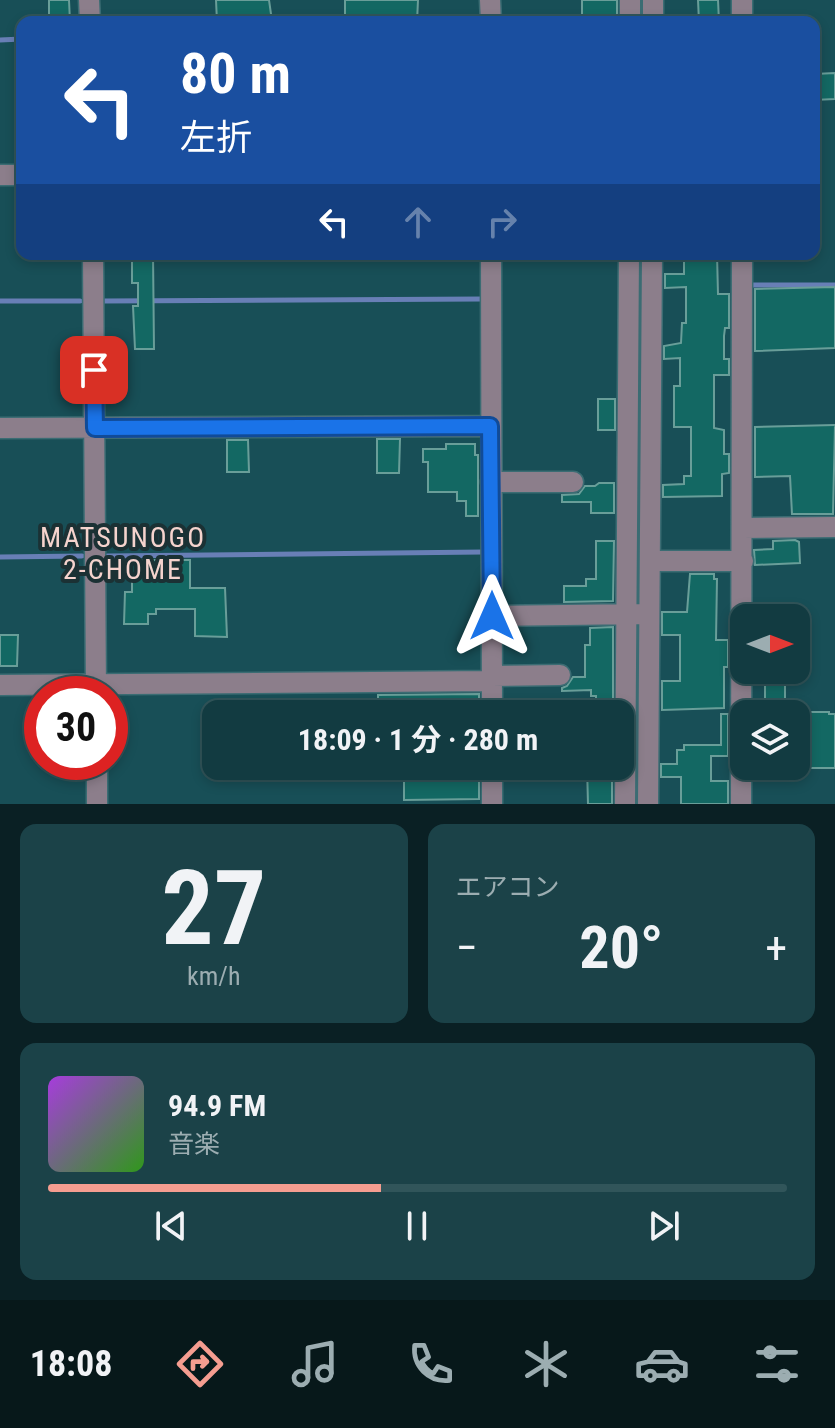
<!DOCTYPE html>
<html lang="ja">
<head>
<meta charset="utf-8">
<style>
	:root { --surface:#123b41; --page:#1b4248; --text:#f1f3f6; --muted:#9cadb1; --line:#31555a; --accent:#f59d90 }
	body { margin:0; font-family:"Roboto Condensed","Noto Sans JP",sans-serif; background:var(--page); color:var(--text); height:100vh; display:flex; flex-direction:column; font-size:30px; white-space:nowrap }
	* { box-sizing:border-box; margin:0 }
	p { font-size:26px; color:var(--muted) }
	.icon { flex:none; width:44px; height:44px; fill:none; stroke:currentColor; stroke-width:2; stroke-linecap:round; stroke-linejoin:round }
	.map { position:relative; height:804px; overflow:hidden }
	.panel { display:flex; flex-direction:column; gap:20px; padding:20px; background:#0a2024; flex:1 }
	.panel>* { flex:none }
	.top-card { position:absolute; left:16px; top:16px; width:804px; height:244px; border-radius:16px; box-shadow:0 4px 12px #0003,0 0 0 2px var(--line); background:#1a4fa0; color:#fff; overflow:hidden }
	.needle { width:52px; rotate:90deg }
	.fabs { position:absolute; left:730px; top:604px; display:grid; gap:16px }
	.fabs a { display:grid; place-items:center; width:80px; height:80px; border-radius:16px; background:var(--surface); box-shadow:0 4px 12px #0003,0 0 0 2px var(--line); font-size:40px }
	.speed { position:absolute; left:24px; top:676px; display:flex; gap:16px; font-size:40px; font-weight:700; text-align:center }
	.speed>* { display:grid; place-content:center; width:104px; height:104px; border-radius:50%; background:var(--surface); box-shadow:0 4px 12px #0003,0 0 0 2px var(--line); line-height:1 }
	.speed .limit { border:12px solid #d22; background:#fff; color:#111 }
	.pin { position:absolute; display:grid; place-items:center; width:68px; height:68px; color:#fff; margin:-34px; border-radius:16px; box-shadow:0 4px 12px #0006 }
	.me { position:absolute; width:88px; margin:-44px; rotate:0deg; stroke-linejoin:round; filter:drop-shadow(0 0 6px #0008) }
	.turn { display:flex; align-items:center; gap:28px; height:168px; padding:0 32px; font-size:36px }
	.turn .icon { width:104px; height:104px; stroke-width:2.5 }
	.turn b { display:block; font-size:56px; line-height:68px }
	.lanes { display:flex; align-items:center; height:76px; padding:0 32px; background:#0003; justify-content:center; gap:40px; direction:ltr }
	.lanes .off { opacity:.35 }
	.big { font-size:60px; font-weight:700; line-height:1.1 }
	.panel .widget { flex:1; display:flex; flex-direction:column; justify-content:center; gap:12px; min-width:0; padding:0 28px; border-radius:16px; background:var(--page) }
	.panel .dial { align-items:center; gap:0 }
	.dial b { font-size:104px; line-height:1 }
	.song { display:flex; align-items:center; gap:24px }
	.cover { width:96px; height:96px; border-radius:12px; background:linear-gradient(135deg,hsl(280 70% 55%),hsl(110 70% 35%)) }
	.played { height:8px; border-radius:4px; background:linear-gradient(90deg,var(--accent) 45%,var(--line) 45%) }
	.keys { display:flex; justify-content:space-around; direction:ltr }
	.heat { display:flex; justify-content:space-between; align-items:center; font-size:44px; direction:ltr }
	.panel .tiles { flex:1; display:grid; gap:20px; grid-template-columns:1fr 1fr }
	.widget:last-child { grid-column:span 2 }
	.trip { position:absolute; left:202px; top:700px; width:432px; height:80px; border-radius:16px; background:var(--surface); box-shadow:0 4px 12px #0003,0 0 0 2px var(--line); font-weight:700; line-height:80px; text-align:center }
	.dock { display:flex; height:128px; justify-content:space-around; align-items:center; background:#07181a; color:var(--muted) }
	.dock .icon { width:56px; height:56px }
	.dock .current { color:var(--accent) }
	.dock b { font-size:36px; color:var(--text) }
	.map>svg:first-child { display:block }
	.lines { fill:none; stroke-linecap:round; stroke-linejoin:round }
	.stream { stroke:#687fb6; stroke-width:5 }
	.building { fill:#136863; stroke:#699e99; stroke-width:2 }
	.minor-casing { stroke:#3b6c73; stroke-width:23 }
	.minor { stroke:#8c7e8b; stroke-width:20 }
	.route-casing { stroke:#114b97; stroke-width:20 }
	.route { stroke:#1a73e8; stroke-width:14 }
	.labels { text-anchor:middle; stroke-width:8; stroke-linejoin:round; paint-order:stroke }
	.neighbourhood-label { font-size:28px; letter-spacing:2px; fill:#f5d3cd; stroke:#1b3134 }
</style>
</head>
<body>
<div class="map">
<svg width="835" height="804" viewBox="0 0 835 804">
	<rect width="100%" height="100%" fill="#184f57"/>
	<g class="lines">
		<path class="stream" d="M640,22v-22
			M0,40l22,-1
			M751,285h84
			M0,301h80
			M103,301l379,-2
			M107,556l376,-4
			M0,557l82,-1"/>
	</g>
	<path class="building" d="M49,0h20l1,22h-16l-1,-7h-4z
		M216,0h53l3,21 -55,1z
		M345,0h73l-1,22h-12v-4l-60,-1z
		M582,0h35v22h-35z
		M698,0h20l1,22h-20z
		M835,73v26l-21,1 1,-26z
		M132,254h21l1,95h-19l-2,-43h5v-23h-6z
		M684,254h33l1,40h11v34h-4l-1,8v23h5v16h-15v53l10,2v24h5v19l-7,1v22l-59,1v-12l21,-1v-8h7v-49h-17v-41h6v-28l-16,1v-13l17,-3 1,-20h4v-36l-21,1v-14h19z
		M835,287v61l-80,3v-62z
		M598,399h17v31h-17z
		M835,425l-2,89h-41l-2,-38 -35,1v-50z
		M377,439h23l-1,34h-22z
		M227,440h21l1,32h-22z
		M446,444h29v11h3v61h-12v-15h-9v-9h-29v-30h-5v-13h23z
		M599,483h15v30h-23v-11h-29v-7l17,-1 6,-8h10z
		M795,540l4,2 1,21 -45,2 -1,-15 19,-1v-8z
		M596,541h18l-1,60 -49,1v-16h22v-7h10z
		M132,560h58v28h35l2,49 -32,-1v-27h-39v5h-8v10h-24l1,-32h7z
		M690,574h24v5h3l-1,61h12v27h-4v41l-62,2v-29h18v-46h-18v-23h25z
		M613,627v87h-17v-18h-5v-6l-29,1v-3l5,-2 6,-9h12v-32h5v-17z
		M0,635h18l-1,31h-17z
		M765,674h20v35h-20z
		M479,694v20h-101v-19z
		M806,712h23v2h6v54h-33v-13h4z
		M721,714h7v42h-17v25h17v23h-47v-27h-20v-13h16v-14h7v-5h37z
		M404,766h75v33l-75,1z
		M587,766h25v38h-24z"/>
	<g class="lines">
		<defs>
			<path id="minor" d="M89,0l1,22
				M490,0l1,22
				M742,0v22
				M630,22v-22
				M653,22v-22
				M0,175h22
				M93,254l3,440
				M491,254l1,460
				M0,428l490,-2
				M491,482h82
				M743,528l92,-1
				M650,561h93
				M492,616l148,-2
				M492,676l68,-1
				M0,685l492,-4
				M97,762v42
				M492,766v38
				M625,804l4,-550
				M648,804l4,-550
				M741,804l1,-550"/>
		</defs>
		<use href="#minor" class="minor-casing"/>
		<use href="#minor" class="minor"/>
	</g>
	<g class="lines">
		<defs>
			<path id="route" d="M94,370l1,58 395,-2 2,190"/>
		</defs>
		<use href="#route" class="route-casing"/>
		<use href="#route" class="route"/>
	</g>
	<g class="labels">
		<g class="neighbourhood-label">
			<text x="123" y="547">MATSUNOGO<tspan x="123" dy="32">2-CHOME</tspan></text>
		</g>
	</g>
</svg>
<div class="fabs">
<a><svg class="needle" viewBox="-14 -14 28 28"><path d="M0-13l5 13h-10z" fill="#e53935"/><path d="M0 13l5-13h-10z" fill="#9cadb1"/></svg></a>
<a><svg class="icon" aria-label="layers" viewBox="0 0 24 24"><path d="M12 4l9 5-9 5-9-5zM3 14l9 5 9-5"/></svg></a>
</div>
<div class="speed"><div class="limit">30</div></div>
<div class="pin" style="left:94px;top:370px;background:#d93025"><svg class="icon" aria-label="arrive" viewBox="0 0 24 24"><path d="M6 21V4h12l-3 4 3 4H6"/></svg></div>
<svg class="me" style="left:492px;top:616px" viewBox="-20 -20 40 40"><path d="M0-17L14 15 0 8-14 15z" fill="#1a73e8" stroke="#fff" stroke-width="4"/></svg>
<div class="trip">18:09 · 1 分 · 280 m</div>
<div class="top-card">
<div class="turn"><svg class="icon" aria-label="left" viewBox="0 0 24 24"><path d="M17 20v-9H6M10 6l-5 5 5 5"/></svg><div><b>80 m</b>左折</div></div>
<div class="lanes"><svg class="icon" aria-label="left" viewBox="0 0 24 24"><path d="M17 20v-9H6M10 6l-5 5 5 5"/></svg><svg class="icon off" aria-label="ahead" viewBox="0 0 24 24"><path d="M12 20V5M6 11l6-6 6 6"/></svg><svg class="icon off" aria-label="right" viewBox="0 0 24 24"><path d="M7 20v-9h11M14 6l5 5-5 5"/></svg></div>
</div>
</div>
<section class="panel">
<div class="tiles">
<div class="widget dial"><b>27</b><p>km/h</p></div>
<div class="widget"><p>エアコン</p>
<div class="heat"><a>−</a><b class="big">20°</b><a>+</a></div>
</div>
<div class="widget">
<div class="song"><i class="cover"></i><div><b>94.9 FM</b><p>音楽</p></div></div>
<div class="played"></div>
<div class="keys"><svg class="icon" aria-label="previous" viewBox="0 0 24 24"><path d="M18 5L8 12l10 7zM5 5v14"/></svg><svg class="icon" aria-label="pause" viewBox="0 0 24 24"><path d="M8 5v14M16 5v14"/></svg><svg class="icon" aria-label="next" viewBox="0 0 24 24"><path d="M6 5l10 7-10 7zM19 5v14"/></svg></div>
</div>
</div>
</section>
<nav class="dock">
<b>18:08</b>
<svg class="icon current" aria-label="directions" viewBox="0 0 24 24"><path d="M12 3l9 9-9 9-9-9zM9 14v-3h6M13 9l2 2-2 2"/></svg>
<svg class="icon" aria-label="music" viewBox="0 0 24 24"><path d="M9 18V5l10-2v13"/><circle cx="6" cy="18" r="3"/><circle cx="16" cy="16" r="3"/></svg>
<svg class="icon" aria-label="phone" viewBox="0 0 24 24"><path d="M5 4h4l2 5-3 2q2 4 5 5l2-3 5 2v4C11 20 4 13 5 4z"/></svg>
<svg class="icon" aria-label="climate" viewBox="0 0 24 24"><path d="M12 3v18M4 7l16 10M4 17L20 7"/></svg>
<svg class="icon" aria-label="car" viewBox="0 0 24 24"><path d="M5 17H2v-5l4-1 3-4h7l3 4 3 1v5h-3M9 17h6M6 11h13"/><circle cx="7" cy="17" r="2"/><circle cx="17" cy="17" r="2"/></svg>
<svg class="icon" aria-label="filters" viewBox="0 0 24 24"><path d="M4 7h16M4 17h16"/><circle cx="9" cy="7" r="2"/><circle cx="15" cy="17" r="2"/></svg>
</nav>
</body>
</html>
